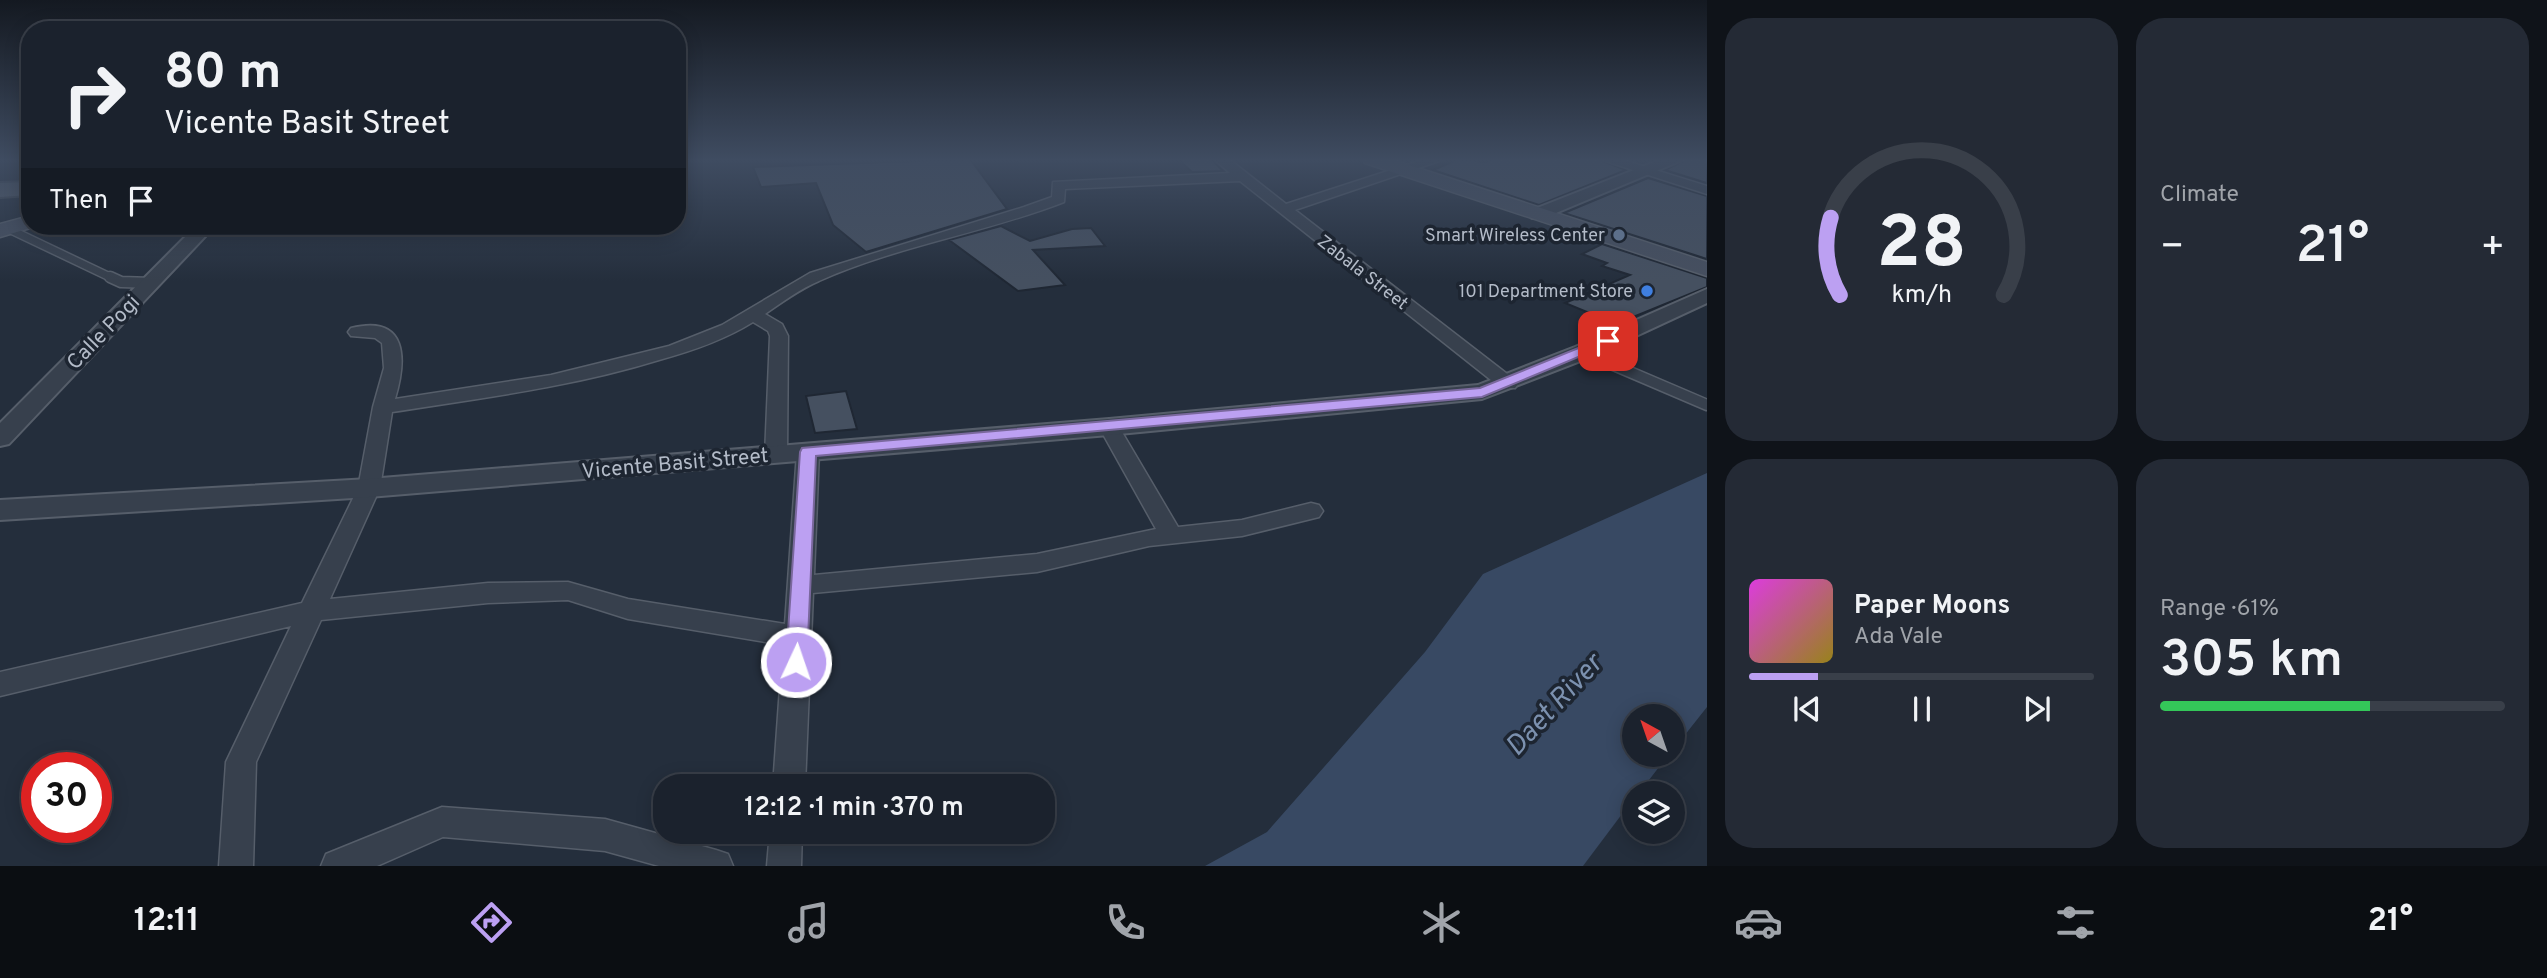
<!DOCTYPE html>
<html lang="en">
<head>
<meta charset="utf-8">
<style>
	:root { --surface:#1b222d; --page:#242a35; --text:#f1f3f6; --muted:#a0a4aa; --line:#393f49; --accent:#bca0f2 }
	body { margin:0; font-family:Overpass,sans-serif; background:var(--page); color:var(--text); height:100vh; display:flex; flex-direction:column; font-size:26px; white-space:nowrap }
	* { box-sizing:border-box; margin:0 }
	p { font-size:23px; color:var(--muted) }
	.icon { flex:none; width:38px; height:38px; fill:none; stroke:currentColor; stroke-width:2; stroke-linecap:round; stroke-linejoin:round }
	.map { position:relative; flex:1; overflow:hidden }
	.sheet { display:flex; flex-direction:column; gap:18px; padding:18px; background:#0f1319; width:840px }
	.sheet>* { flex:none }
	.top-card { position:absolute; left:21px; top:21px; width:665px; height:214px; border-radius:28px; box-shadow:0 4px 18px #0003,0 0 0 2px var(--line); background:#1b222d; color:var(--text); overflow:hidden }
	.needle { width:46px; rotate:320deg }
	.controls { position:absolute; left:1622px; top:704px; display:grid; gap:14px }
	.controls a { display:grid; place-items:center; width:63px; height:63px; border-radius:50%; background:var(--surface); box-shadow:0 4px 18px #0003,0 0 0 2px var(--line); font-size:35px }
	.speed { position:absolute; left:21px; top:752px; display:flex; gap:14px; font-size:35px; font-weight:700; text-align:center }
	.speed>* { display:grid; place-content:center; width:91px; height:91px; border-radius:50%; background:var(--surface); box-shadow:0 4px 18px #0003,0 0 0 2px var(--line); line-height:1 }
	.speed .limit { border:10px solid #d22; background:#fff; color:#111 }
	.pin { position:absolute; display:grid; place-items:center; width:60px; height:60px; color:#fff; margin:-30px; border-radius:14px; box-shadow:0 4px 10px #0006 }
	.me { position:absolute; width:77px; margin:-38px; rotate:3deg; stroke-linejoin:round; filter:drop-shadow(0 0 5px #0008) }
	.turn { display:flex; align-items:center; gap:24px; height:147px; padding:0 28px; font-size:32px }
	.turn .icon { width:91px; height:91px; stroke-width:2.5 }
	.turn b { display:block; font-size:49px; line-height:60px }
	.then { display:flex; align-items:center; height:66px; padding:0 28px; background:#0003; gap:14px; font-size:26px }
	.big { font-size:52px; font-weight:600; line-height:1.1 }
	.sheet .widget { flex:1; display:flex; flex-direction:column; justify-content:center; gap:10px; min-width:0; padding:0 24px; border-radius:28px; background:var(--page) }
	.sheet .dial { align-items:center; gap:0 }
	.dial svg { height:182px; overflow:visible; fill:none; stroke:var(--line); stroke-width:7; stroke-linecap:round; text-anchor:middle }
	.dial text { fill:var(--text); stroke:none }
	.song { display:flex; align-items:center; gap:21px }
	.cover { width:84px; height:84px; border-radius:10px; background:linear-gradient(135deg,hsl(300 70% 55%),hsl(50 70% 35%)) }
	.played { height:7px; border-radius:4px; background:linear-gradient(90deg,var(--accent) 20%,var(--line) 20%) }
	.keys { display:flex; justify-content:space-around; direction:ltr }
	.heat { display:flex; justify-content:space-between; align-items:center; font-size:38px; direction:ltr }
	.charge { height:10px; border-radius:5px; background:linear-gradient(90deg,#34c759 61%,var(--line) 0) }
	.sheet .tiles { flex:1; display:grid; gap:18px; grid-template-columns:repeat(2,1fr) }
	.trip { position:absolute; left:653px; top:774px; width:402px; height:70px; border-radius:28px; background:var(--surface); box-shadow:0 4px 18px #0003,0 0 0 2px var(--line); font-weight:600; line-height:70px; text-align:center }
	.menu { display:flex; height:112px; justify-content:space-around; align-items:center; background:#0b0e12; color:var(--muted) }
	.menu .icon { width:49px; height:49px }
	.menu .current { color:var(--accent) }
	.menu b { font-size:32px; color:var(--text) }
	main { display:flex; flex:1; min-height:0 }
	.map>svg:first-child { display:block }
	.water { fill:#384963 }
	.building { fill:#455060; stroke:#1f2733; stroke-width:2 }
	.lines { fill:none; stroke-linecap:round; stroke-linejoin:round }
	.service-far1-casing { stroke:#565e6a; stroke-width:10 }
	.service-casing { stroke:#565e6a; stroke-width:13 }
	.minor-casing { stroke:#565e6a; stroke-width:3 }
	.tertiary-casing { stroke:#565e6a; stroke-width:4 }
	.secondary-casing { stroke:#565e6a; stroke-width:3 }
	.primary-casing { stroke:#414955; stroke-width:4 }
	.service-far1 { stroke:#37404d; stroke-width:7 }
	.service { stroke:#37404d; stroke-width:10 }
	.minor { fill:#37404d; fill-rule:evenodd }
	.tertiary { fill:#37404d; fill-rule:evenodd }
	.secondary { fill:#464f5f; fill-rule:evenodd }
	.primary { fill:#555f6d; fill-rule:evenodd }
	.route { fill:#bca0f2; stroke:#7a689d; stroke-width:2 }
	.service-dot { fill:#5c6f8a; stroke:#1d2531; stroke-width:2.5 }
	.shop-dot { fill:#3f7fe0; stroke:#1d2531; stroke-width:2.5 }
	.labels { text-anchor:middle; stroke-width:7; stroke-linejoin:round; paint-order:stroke }
	.far-poi-label { font-size:18px; fill:#b3bbc8; stroke:#1d2531; text-anchor:end }
	.far-street-label { font-size:18px; fill:#b3bbc8; stroke:#1d2531 }
	.street-label { font-size:21px; fill:#b3bbc8; stroke:#1d2531 }
	.near-water-label { font-size:28px; font-style:italic; fill:#7c91af; stroke:#1d2531 }
</style>
</head>
<body>
<main>
<div class="map">
<svg width="1707" height="866" viewBox="0 0 1707 866">
	<rect width="100%" height="100%" fill="#242e3c"/>
	<path class="water" d="M1707,473v234l-34,43v-34h-39v38h35l-30,39h-5v5l-51,68h-378l62,-34 158,-180 58,-78z"/>
	<path class="building" d="M970,159l37,50 -141,43 -33,-27 -17,-42 -55,4 -8,-20z
		M1178,159h33l12,12 -31,1z
		M1459,159l26,3 9,-3h103l29,11 -87,35 -106,-35z
		M1687,159h20v24l-42,-13z
		M1648,178l59,18v63l-143,-46z
		M1001,226l29,15 42,-12 19,-1 14,18 -72,4 32,35 -47,6 -69,-51z
		M1602,244l105,34v9l-91,37 -51,-21 65,-28 -28,-9 5,-3 -25,-9z
		M846,391l11,38 -42,4 -9,-37z"/>
	<g class="lines">
		<defs>
			<path id="service-far1" d="M9,229l105,50"/>
			<path id="service" d="M110,277l11,5 31,1
				M1583,352l124,53"/>
			<path id="minor" d="M1214,159h15l57,45 139,-45h20l-150,51 220,170 3,4 -3,4h-14l-261,-207 -175,8 -1,13c-79,31 -168,44 -245,79 -19,8 -37,21 -54,33l17,10 6,12 -1,119 -3,5h-16l-3,-5 5,-119 -2,-5 -15,-9c-29,18 -61,29 -94,38 -87,27 -177,38 -267,52l-12,76 -50,111 158,-16 80,-1 60,17 157,25 12,-172 3,-5h16l3,5 -5,123 223,-21 119,-25 -57,-102 3,-4h14l3,4 59,100 64,-7 69,-17 8,2 4,6 -4,6 -77,19 -93,10 -112,26 -224,21 -8,193h-32l10,-141 -155,-26 -60,-19 -80,3 -167,17 -65,142 -3,104h-34l7,-104 65,-136 -291,70v-24l302,-69 56,-115 15,-81 11,-39 -2,-25 -7,-5 -24,-2 -3,-4 3,-4c57,-14 56,31 44,71l156,-24 118,-29 53,-21 88,-52 214,-66 28,-10 1,-15 177,-9z
				M1599,159h21l87,27v8z
				M442,807l163,12 111,31 12,4 5,12h-74l-54,-15 -162,-14 -66,29h-56l5,-12z
				M770,831h32l-1,35h-34z"/>
			<path id="tertiary" d="M1662,159h23l-141,59h-12l-3,-4 3,-4z
				M196,226h19l-206,218 -9,2v-23z
				M1707,289v14l-116,54 -109,42 -373,36 -740,62 -369,23v-20l369,-21 740,-60 369,-34 97,-38z"/>
			<path id="secondary" d="M1362,159h28l317,103v14l-342,-113z
				M30,216v10h7l-37,11v-13z"/>
			<path id="primary" d="M30,182v13l-30,2v-14z"/>
		</defs>
		<use href="#service-far1" class="service-far1-casing"/>
		<use href="#service" class="service-casing"/>
		<use href="#minor" class="minor-casing"/>
		<use href="#tertiary" class="tertiary-casing"/>
		<use href="#secondary" class="secondary-casing"/>
		<use href="#primary" class="primary-casing"/>
		<use href="#service-far1" class="service-far1"/>
		<use href="#service" class="service"/>
		<use href="#minor" class="minor"/>
		<use href="#tertiary" class="tertiary"/>
		<use href="#secondary" class="secondary"/>
		<use href="#primary" class="primary"/>
	</g>
	<linearGradient id="sky" x2="0" y2="1"><stop stop-color="#141921"/><stop offset="0.57" stop-color="#3f4c61"/><stop offset="1" stop-color="#3f4c61" stop-opacity="0"/></linearGradient>
	<rect width="1707" height="281" fill="url(#sky)"/>
	<path class="route" d="M1608,336l6,5 -2,2 -130,54 -666,59 -9,206 -3,6 -8,3 -7,-3 -3,-6 14,-210 2,-4 678,-60z"/>
	<circle class="service-dot" cx="1619" cy="235" r="7"/>
	<circle class="shop-dot" cx="1647" cy="291" r="7"/>
	<g class="labels">
		<g class="far-poi-label">
			<text x="1605" y="241">Smart Wireless Center</text>
			<text x="1633" y="297">101 Department Store</text>
		</g>
		<g class="far-street-label">
			<text transform="translate(1363 272) rotate(38)" y="6">Zabala Street</text>
		</g>
		<g class="street-label">
			<text transform="translate(103 332) rotate(-46)" y="7">Calle Pogi</text>
			<text transform="translate(675 463) rotate(-5)" y="7">Vicente Basit Street</text>
		</g>
		<g class="near-water-label">
			<text transform="translate(1553 704) rotate(-47)" y="10">Daet River</text>
		</g>
	</g>
</svg>
<div class="controls">
<a><svg class="needle" viewBox="-14 -14 28 28"><path d="M0-13l5 13h-10z" fill="#e53935"/><path d="M0 13l5-13h-10z" fill="#a0a4aa"/></svg></a>
<a><svg class="icon" aria-label="layers" viewBox="0 0 24 24"><path d="M12 4l9 5-9 5-9-5zM3 14l9 5 9-5"/></svg></a>
</div>
<div class="speed"><div class="limit">30</div></div>
<div class="pin" style="left:1608px;top:341px;background:#d93025"><svg class="icon" aria-label="arrive" viewBox="0 0 24 24"><path d="M6 21V4h12l-3 4 3 4H6"/></svg></div>
<svg class="me" style="left:796px;top:662px" viewBox="-20 -20 40 40"><circle r="17" fill="#bca0f2" stroke="#fff" stroke-width="3"/><path d="M0-11L8 9 0 5-8 9z" fill="#fff"/></svg>
<div class="trip">12:12 · 1 min · 370 m</div>
<div class="top-card">
<div class="turn"><svg class="icon" aria-label="right" viewBox="0 0 24 24"><path d="M7 20v-9h11M14 6l5 5-5 5"/></svg><div><b>80 m</b>Vicente Basit Street</div></div>
<div class="then">Then<svg class="icon" aria-label="arrive" viewBox="0 0 24 24"><path d="M6 21V4h12l-3 4 3 4H6"/></svg></div>
</div>
</div>
<section class="sheet">
<div class="tiles">
<div class="widget dial"><svg viewBox="0 0 100 80">
<path d="M14 69A42 42 0 1 1 86 69"/>
<path d="M14 69A42 42 0 0 1 10 35" stroke="#bca0f2"/>
<text x="50" y="56" font-size="32" font-weight="700">28</text>
<text x="50" y="72" font-size="11">km/h</text>
</svg></div>
<div class="widget"><p>Climate</p>
<div class="heat"><a>−</a><b class="big">21°</b><a>+</a></div>
</div>
<div class="widget">
<div class="song"><i class="cover"></i><div><b>Paper Moons</b><p>Ada Vale</p></div></div>
<div class="played"></div>
<div class="keys"><svg class="icon" aria-label="previous" viewBox="0 0 24 24"><path d="M18 5L8 12l10 7zM5 5v14"/></svg><svg class="icon" aria-label="pause" viewBox="0 0 24 24"><path d="M8 5v14M16 5v14"/></svg><svg class="icon" aria-label="next" viewBox="0 0 24 24"><path d="M6 5l10 7-10 7zM19 5v14"/></svg></div>
</div>
<div class="widget"><p>Range · 61%</p><b class="big">305 km</b><div class="charge"></div></div>
</div>
</section>
</main>
<nav class="menu">
<b>12:11</b>
<svg class="icon current" aria-label="directions" viewBox="0 0 24 24"><path d="M12 3l9 9-9 9-9-9zM9 14v-3h6M13 9l2 2-2 2"/></svg>
<svg class="icon" aria-label="music" viewBox="0 0 24 24"><path d="M9 18V5l10-2v13"/><circle cx="6" cy="18" r="3"/><circle cx="16" cy="16" r="3"/></svg>
<svg class="icon" aria-label="phone" viewBox="0 0 24 24"><path d="M5 4h4l2 5-3 2q2 4 5 5l2-3 5 2v4C11 20 4 13 5 4z"/></svg>
<svg class="icon" aria-label="climate" viewBox="0 0 24 24"><path d="M12 3v18M4 7l16 10M4 17L20 7"/></svg>
<svg class="icon" aria-label="car" viewBox="0 0 24 24"><path d="M5 17H2v-5l4-1 3-4h7l3 4 3 1v5h-3M9 17h6M6 11h13"/><circle cx="7" cy="17" r="2"/><circle cx="17" cy="17" r="2"/></svg>
<svg class="icon" aria-label="filters" viewBox="0 0 24 24"><path d="M4 7h16M4 17h16"/><circle cx="9" cy="7" r="2"/><circle cx="15" cy="17" r="2"/></svg>
<b>21°</b>
</nav>
</body>
</html>
